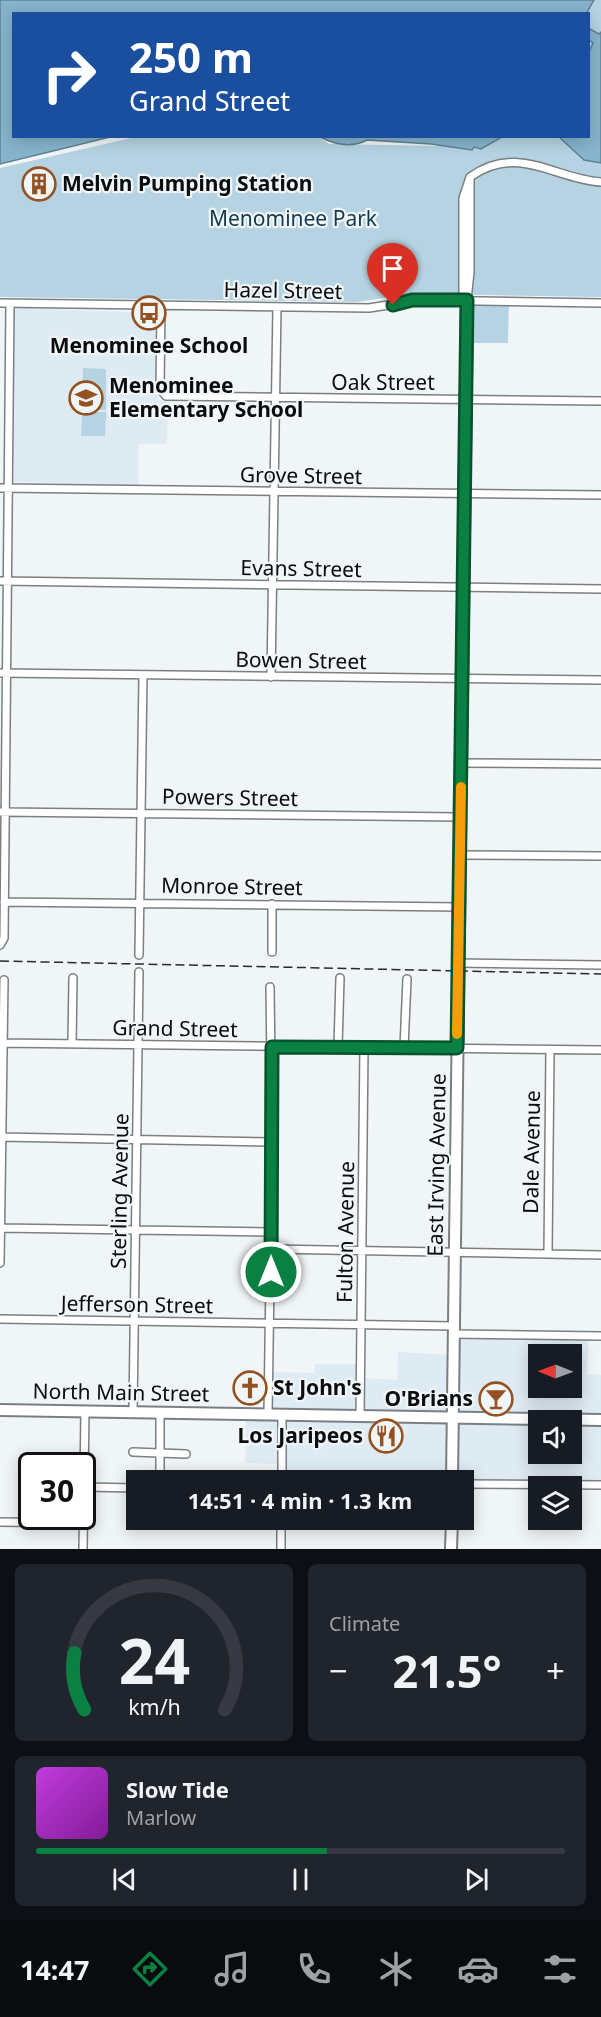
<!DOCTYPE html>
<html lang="en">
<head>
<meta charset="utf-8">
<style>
	:root { --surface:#171b24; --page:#20242c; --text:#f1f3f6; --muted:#9ea1a6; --line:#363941; --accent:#0b8043 }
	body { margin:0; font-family:"Noto Sans",sans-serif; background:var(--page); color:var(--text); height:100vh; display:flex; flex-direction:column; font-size:22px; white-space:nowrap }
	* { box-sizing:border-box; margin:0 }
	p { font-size:20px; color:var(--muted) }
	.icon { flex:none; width:33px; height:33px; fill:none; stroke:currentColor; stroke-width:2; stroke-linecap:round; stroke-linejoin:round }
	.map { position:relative; height:1549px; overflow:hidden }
	.panel { display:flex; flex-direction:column; gap:15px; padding:15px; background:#0d0f14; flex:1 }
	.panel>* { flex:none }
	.guide { position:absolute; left:12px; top:12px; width:578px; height:126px; border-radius:0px; box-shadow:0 3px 15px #0003; background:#1a4fa0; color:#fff; overflow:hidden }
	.needle { width:39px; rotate:271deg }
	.controls { position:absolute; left:528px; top:1344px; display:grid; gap:12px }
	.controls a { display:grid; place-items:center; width:54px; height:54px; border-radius:0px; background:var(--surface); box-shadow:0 3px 15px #0003; font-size:30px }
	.speed { position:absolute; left:18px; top:1452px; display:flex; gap:12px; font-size:30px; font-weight:700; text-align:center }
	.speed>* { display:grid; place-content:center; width:78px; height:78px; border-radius:50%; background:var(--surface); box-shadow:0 3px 15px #0003; line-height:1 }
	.speed .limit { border:3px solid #111; border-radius:9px; background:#fff; color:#111 }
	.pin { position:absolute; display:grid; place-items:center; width:51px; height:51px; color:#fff; margin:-62px -26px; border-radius:50% 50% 50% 0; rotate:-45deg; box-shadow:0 0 6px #0007 }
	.pin .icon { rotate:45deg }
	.me { position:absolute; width:66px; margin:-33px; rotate:0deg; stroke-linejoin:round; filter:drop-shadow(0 0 4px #0008) }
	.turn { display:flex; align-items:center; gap:21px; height:126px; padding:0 18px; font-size:27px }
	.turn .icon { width:78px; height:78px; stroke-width:2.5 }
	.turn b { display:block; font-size:42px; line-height:51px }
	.big { font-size:45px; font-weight:700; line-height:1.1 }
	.panel .tile { flex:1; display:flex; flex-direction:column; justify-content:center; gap:9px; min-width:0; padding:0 21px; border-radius:9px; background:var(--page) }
	.panel .dial { align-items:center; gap:0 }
	.dial svg { height:156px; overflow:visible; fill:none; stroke:var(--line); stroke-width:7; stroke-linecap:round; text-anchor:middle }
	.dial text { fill:var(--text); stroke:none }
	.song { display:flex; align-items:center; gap:18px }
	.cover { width:72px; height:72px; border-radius:9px; background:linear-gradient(135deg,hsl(290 70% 55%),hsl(290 70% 35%)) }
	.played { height:6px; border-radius:3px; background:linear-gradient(90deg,var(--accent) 55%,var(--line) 55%) }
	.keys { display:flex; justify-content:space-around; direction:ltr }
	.heat { display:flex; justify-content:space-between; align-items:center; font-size:33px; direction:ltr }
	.panel .tiles { flex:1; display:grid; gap:15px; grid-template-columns:1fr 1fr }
	.tile:last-child { grid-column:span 2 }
	.trip { position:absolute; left:126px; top:1470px; width:348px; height:60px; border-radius:0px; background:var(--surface); box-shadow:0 3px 15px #0003; font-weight:700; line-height:60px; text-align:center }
	.tabs { display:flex; height:96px; justify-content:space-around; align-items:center; background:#090b0e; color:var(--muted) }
	.tabs .icon { width:42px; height:42px }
	.tabs .current { color:var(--accent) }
	.tabs b { font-size:27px; color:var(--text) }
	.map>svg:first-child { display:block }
	.built { fill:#dfebf2; fill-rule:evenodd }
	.green { fill:#b5d3e2 }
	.water { fill:#86b4cc; stroke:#618293; stroke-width:1.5 }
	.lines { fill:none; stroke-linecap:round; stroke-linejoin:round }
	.street-casing { stroke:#7a7f82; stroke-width:10 }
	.secondary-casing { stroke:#7a7f82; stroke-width:14 }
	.street { stroke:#fff; stroke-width:7 }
	.secondary { stroke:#fff; stroke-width:10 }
	.rail { stroke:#27292a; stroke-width:1.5; stroke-dasharray:9 4.5; stroke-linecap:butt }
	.route-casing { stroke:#07532c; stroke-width:15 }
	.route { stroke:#0b8043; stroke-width:10 }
	.slow { stroke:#f59e0b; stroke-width:10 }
	.labels { text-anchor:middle; stroke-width:4.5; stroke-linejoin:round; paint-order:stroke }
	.poi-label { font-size:21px; font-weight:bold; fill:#0a0c0d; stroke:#f0f5f8; text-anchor:start }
	.park-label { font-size:21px; fill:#113a4c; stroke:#f0f5f8 }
	.street-label { font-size:21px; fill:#0a0c0d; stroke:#f0f5f8 }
</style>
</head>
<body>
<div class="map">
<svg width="601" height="1549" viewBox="0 0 601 1549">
	<rect width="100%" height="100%" fill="#f0f5f8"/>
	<path class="built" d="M22,308l133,5v76l4,11 9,2 -1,42h-28l-1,42 -125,-4 1,-165 1,-8z
		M454,1334l135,2 -2,38 14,1v110l-137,-1v-4h-182l-1,-16 -36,-1 1,-49 22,1 4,-43 43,1v-9h46v14l36,2 1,-28 56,3zM538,1354h34v34h-34zM538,1420h34v34h-34z"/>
	<path class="green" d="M593,0h8v297l-191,-3 -53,8 -357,-5v-129l140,-32h176l13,8 112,2 31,4 2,-3 18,-4 10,-6 86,-1 -1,-123z
		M467,300h42l-1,43h-42z
		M83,368l23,1v41h-24z
		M82,412h24l-1,24h-24z"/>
	<path class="water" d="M0,0h594l-8,14h-572v122l96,1 -110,27z
		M588,28l11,6 2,-2v131l-17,-3 -25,-23 29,-1v-82l5,-11 -5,-4z
		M320,137h182l-21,12 -7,-2 -2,3 -41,-6 -64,-4c-15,8 -33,4 -47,-3z"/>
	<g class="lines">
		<defs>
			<path id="street" d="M467,300l-4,-7v-95l7,-21c48,-34 84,2 131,5
				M467,300l3,-28v-92
				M0,303l369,5 51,-8 181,3
				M161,306l-1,83 6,7 435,5
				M0,488l601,7
				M0,581l601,8
				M0,673l601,7
				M271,677l6,-370
				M461,763l140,1
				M1,812l459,5
				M460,855l141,1
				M4,902l455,5
				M0,945l4,-7 6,-634
				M272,952v-48
				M139,955l4,-280
				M458,963l143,2
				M0,1043l601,7
				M72,1044l1,-66
				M338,1047l2,-69
				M404,1048l3,-69
				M0,1137l272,5
				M0,1228l270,4
				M271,1249l330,6
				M548,1254l2,-204
				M0,1263l4,-283
				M0,1319l454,7
				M454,1334l147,2
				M133,1412l6,-440
				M160,1412v68
				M268,1415l4,-273 -2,-155
				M360,1417l4,-370
				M133,1452l53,2
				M282,1480v-65
				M464,1484l137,1
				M84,1487l52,1
				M0,1522l83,1
				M83,1549l2,-138
				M281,1549v-29"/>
			<path id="secondary" d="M0,1410l601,10
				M452,1480l15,-1180
				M451,1549l1,-29"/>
		</defs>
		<use href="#street" class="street-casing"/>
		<use href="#secondary" class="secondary-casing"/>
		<use href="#street" class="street"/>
		<use href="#secondary" class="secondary"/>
		<path class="rail" d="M0,961l601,13"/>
	</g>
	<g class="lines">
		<defs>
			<path id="route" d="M271,1272l1,-225 185,1 10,-748h-55l-19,5"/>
		</defs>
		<use href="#route" class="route-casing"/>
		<use href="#route" class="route"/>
		<path class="slow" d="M457,1034l4,-247"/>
	</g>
	<defs>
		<symbol id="building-ring" viewBox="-11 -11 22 22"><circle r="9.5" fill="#f0f5f8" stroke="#945121" stroke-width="1.5"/><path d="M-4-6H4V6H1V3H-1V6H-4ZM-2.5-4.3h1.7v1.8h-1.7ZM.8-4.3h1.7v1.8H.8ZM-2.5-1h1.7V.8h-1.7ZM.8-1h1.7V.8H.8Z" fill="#945121"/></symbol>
		<symbol id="bus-ring" viewBox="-11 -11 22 22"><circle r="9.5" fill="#f0f5f8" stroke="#945121" stroke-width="1.5"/><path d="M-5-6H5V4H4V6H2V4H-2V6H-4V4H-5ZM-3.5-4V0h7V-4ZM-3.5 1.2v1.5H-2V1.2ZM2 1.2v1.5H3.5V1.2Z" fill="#945121"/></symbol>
		<symbol id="school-ring" viewBox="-11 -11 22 22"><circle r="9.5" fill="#f0f5f8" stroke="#945121" stroke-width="1.5"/><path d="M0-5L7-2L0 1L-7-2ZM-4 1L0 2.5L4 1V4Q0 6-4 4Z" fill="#945121"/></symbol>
		<symbol id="church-ring" viewBox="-11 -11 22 22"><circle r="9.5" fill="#f0f5f8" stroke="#945121" stroke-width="1.5"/><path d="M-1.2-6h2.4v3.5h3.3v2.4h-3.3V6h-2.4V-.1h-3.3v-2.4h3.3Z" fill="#945121"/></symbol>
		<symbol id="bar-ring" viewBox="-11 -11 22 22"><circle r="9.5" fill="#f0f5f8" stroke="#945121" stroke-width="1.5"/><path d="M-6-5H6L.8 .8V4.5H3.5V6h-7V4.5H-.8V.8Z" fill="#945121"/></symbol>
		<symbol id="restaurant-ring" viewBox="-11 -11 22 22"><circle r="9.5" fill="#f0f5f8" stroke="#945121" stroke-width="1.5"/><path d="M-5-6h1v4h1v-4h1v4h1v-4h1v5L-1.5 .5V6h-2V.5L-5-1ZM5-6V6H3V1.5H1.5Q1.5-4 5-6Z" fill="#945121"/></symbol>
	</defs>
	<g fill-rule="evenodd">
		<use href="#building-ring" x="20" y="165" width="38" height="38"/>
		<use href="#bus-ring" x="130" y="294" width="38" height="38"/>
		<use href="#school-ring" x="67" y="379" width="38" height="38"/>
		<use href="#church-ring" x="231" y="1369" width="38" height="38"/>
		<use href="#bar-ring" x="477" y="1380" width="38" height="38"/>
		<use href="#restaurant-ring" x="367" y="1417" width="38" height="38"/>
	</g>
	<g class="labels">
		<g class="poi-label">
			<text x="62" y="191">Melvin Pumping Station</text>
			<text x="149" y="353" text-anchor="middle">Menominee School</text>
			<text x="109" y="393">Menominee<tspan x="109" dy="24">Elementary School</tspan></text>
			<text x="273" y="1395">St John's</text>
			<text x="473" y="1406" text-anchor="end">O'Brians</text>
			<text x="363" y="1443" text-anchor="end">Los Jaripeos</text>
		</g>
		<g class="park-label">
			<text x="293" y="226">Menominee Park</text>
		</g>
		<g class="street-label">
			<text transform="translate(283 291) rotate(1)" y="7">Hazel Street</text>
			<text x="383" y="390">Oak Street</text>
			<text transform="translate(301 476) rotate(1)" y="7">Grove Street</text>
			<text transform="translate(301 569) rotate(1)" y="7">Evans Street</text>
			<text transform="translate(301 661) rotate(1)" y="7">Bowen Street</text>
			<text transform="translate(230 798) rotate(1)" y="7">Powers Street</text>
			<text transform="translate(232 887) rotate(1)" y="7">Monroe Street</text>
			<text transform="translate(175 1029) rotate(1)" y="7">Grand Street</text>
			<text transform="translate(532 1152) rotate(-89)" y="7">Dale Avenue</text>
			<text transform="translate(437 1165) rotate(-89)" y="7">East Irving Avenue</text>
			<text transform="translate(120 1191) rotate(-89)" y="7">Sterling Avenue</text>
			<text transform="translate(346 1232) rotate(-89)" y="7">Fulton Avenue</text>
			<text transform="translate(137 1305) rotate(1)" y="7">Jefferson Street</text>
			<text transform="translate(121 1393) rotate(1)" y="7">North Main Street</text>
		</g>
	</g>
</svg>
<div class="controls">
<a><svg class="needle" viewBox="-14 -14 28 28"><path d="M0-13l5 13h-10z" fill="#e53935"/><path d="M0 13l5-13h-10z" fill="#9ea1a6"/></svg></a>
<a><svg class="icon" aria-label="sound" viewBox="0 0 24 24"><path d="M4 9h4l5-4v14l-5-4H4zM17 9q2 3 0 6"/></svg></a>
<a><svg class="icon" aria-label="layers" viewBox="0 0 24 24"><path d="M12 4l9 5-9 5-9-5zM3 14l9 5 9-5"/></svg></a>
</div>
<div class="speed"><div class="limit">30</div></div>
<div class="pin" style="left:393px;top:305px;background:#d93025"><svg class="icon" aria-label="arrive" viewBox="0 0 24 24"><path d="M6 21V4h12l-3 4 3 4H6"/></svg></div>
<svg class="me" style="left:271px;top:1272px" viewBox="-20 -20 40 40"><circle r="17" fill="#0b8043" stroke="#fff" stroke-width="3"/><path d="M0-11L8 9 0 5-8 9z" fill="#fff"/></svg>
<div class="trip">14:51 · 4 min · 1.3 km</div>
<div class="guide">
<div class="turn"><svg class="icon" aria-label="right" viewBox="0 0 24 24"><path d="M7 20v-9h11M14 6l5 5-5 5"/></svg><div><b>250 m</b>Grand Street</div></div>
</div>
</div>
<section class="panel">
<div class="tiles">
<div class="tile dial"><svg viewBox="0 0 100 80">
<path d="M14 69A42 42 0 1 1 86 69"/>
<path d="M14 69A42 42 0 0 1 9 40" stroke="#0b8043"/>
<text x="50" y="56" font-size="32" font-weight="700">24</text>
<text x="50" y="72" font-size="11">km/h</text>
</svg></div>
<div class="tile"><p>Climate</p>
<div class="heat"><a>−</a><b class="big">21.5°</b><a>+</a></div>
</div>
<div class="tile">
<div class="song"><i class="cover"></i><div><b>Slow Tide</b><p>Marlow</p></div></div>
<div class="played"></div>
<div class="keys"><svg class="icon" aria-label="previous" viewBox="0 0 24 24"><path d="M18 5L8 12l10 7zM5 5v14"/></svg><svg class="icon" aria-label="pause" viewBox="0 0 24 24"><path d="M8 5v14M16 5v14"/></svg><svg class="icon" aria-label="next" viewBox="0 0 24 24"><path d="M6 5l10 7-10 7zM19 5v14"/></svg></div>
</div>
</div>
</section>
<nav class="tabs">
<b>14:47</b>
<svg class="icon current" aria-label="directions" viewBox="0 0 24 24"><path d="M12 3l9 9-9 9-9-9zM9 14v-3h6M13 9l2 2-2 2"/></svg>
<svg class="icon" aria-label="music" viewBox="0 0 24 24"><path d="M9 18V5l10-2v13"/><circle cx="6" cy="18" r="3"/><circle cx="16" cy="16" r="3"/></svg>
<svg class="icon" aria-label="phone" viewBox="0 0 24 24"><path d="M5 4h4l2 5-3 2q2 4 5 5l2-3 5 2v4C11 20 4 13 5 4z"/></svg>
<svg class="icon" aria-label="climate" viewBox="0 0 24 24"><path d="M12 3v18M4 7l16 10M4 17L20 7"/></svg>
<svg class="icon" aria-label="car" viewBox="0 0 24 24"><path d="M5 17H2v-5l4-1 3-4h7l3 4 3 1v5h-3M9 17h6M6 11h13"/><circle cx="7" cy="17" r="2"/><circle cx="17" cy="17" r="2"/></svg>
<svg class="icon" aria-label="filters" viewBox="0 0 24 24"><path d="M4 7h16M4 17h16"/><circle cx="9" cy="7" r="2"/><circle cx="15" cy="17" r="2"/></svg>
</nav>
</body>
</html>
